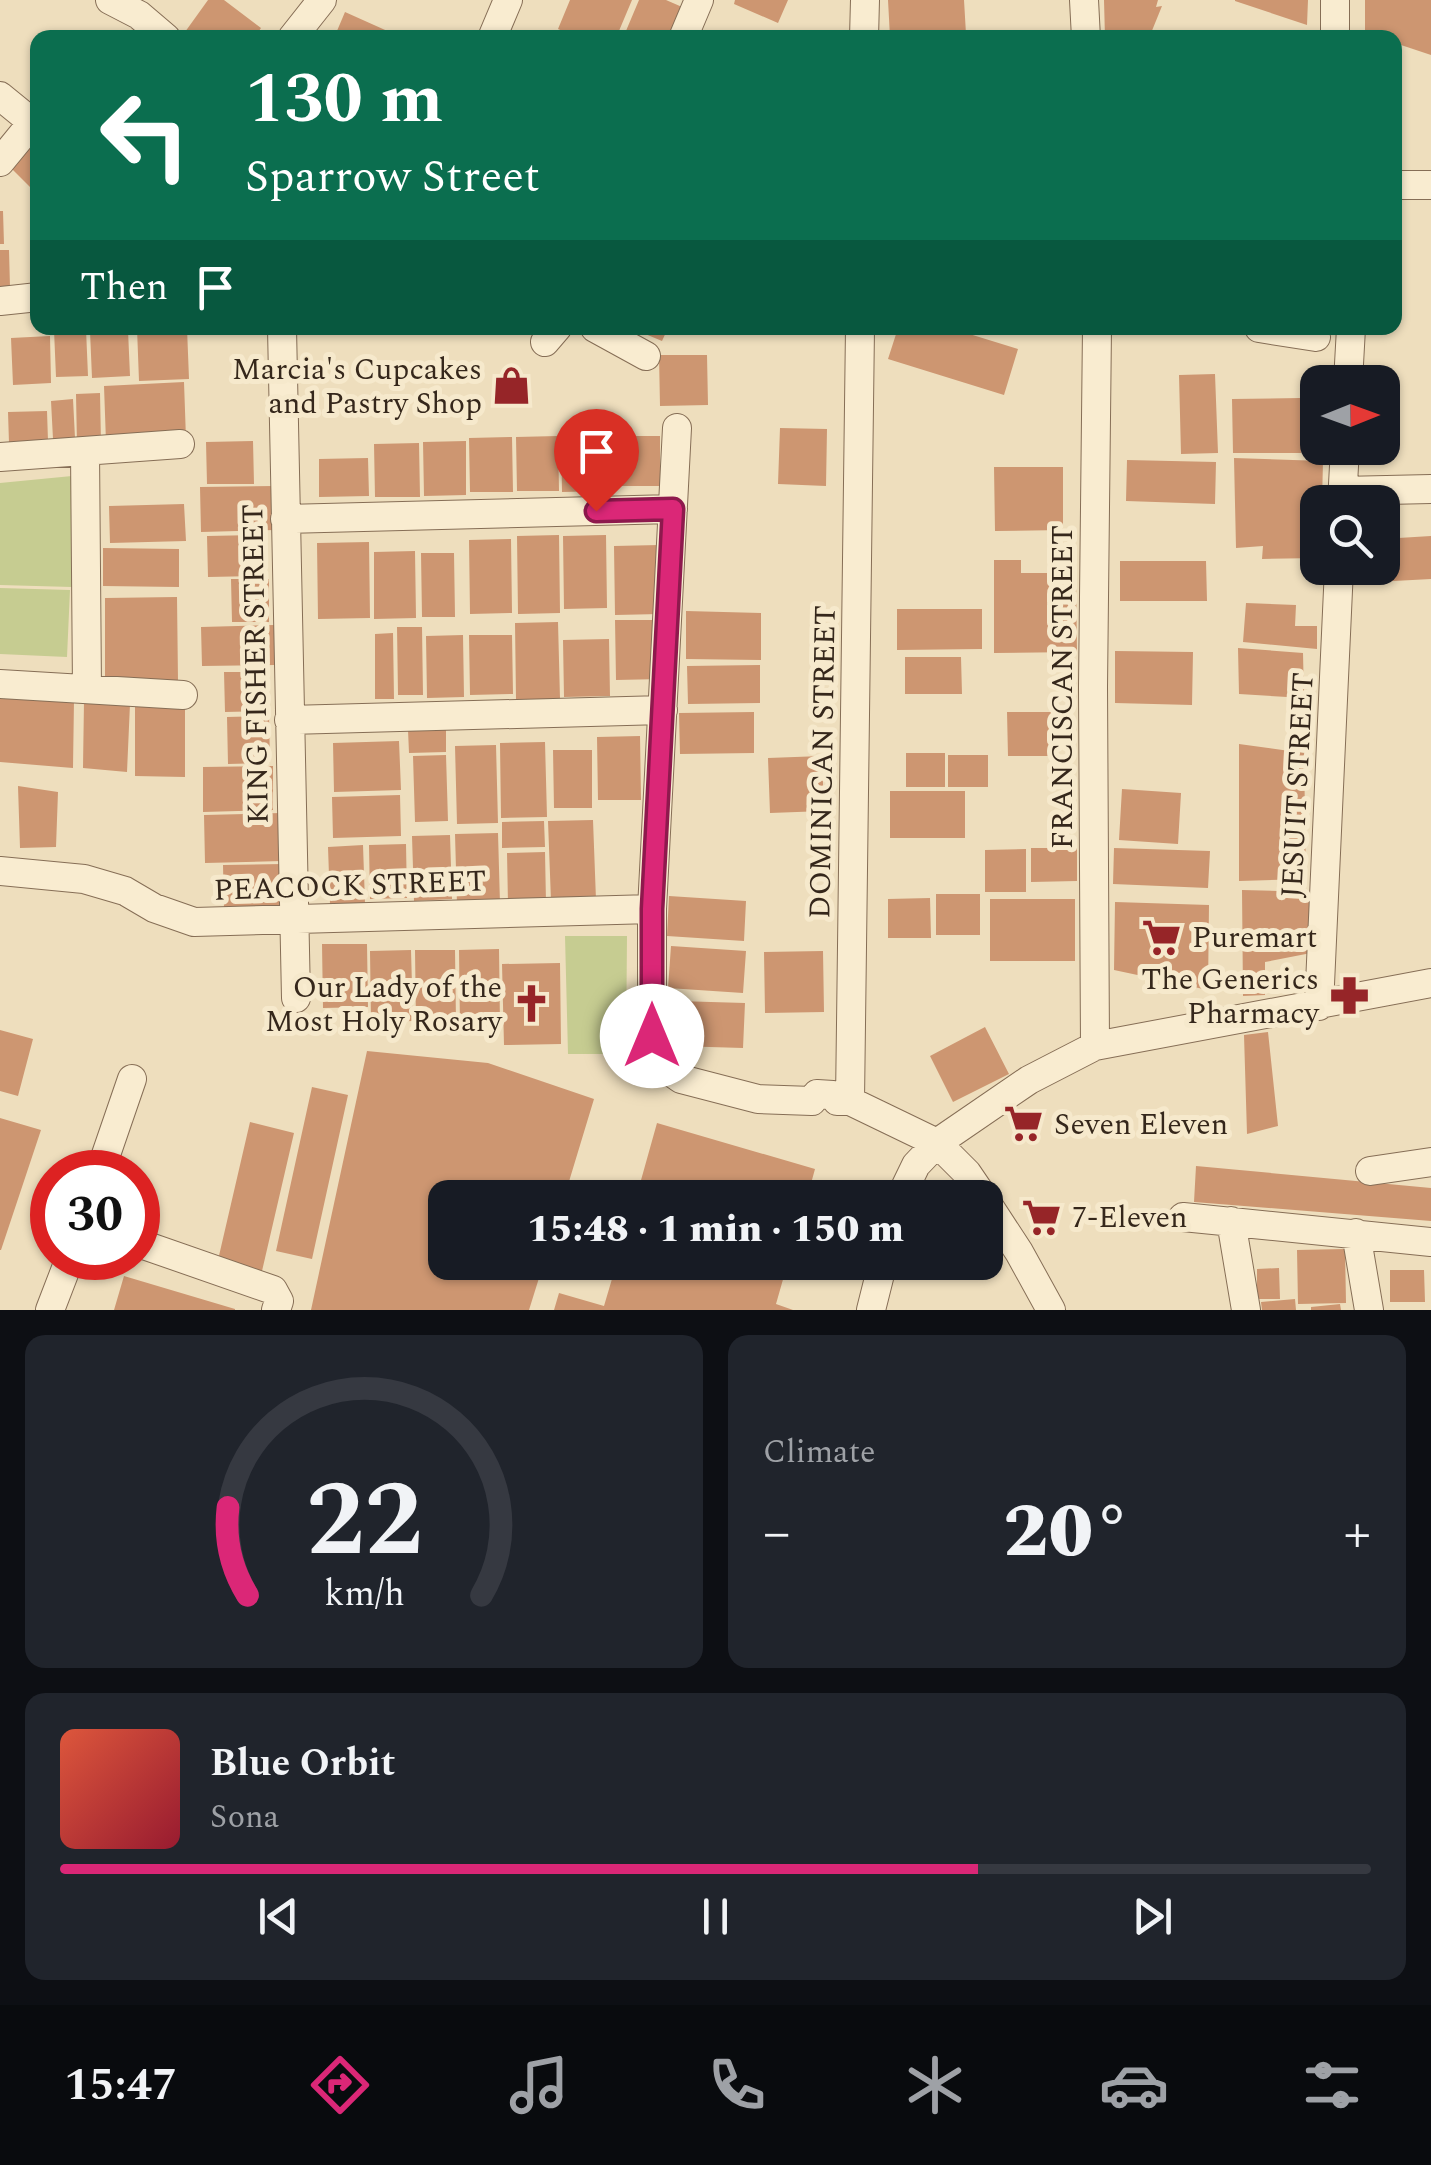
<!DOCTYPE html>
<html lang="en">
<head>
<meta charset="utf-8">
<style>
	:root { --surface:#171b24; --page:#20242c; --text:#f1f3f6; --muted:#9ea1a6; --line:#363941; --accent:#db2777 }
	body { margin:0; font-family:Spectral,serif; background:var(--page); color:var(--text); height:100vh; display:flex; flex-direction:column; font-size:38px; white-space:nowrap }
	* { box-sizing:border-box; margin:0 }
	p { font-size:32px; color:var(--muted) }
	.icon { flex:none; width:55px; height:55px; fill:none; stroke:currentColor; stroke-width:2; stroke-linecap:round; stroke-linejoin:round }
	.map { position:relative; height:1310px; overflow:hidden }
	.panel { display:flex; flex-direction:column; gap:25px; padding:25px; background:#0d0f14; flex:1 }
	.panel>* { flex:none }
	.guide { position:absolute; left:30px; top:30px; width:1372px; height:305px; border-radius:20px; box-shadow:0 2px 8px #0004; background:#0b6e4f; color:#fff; overflow:hidden }
	.needle { width:65px; rotate:89deg }
	.tools { position:absolute; left:1300px; top:365px; display:grid; gap:20px }
	.tools a { display:grid; place-items:center; width:100px; height:100px; border-radius:20px; background:var(--surface); box-shadow:0 2px 8px #0004; font-size:50px }
	.speed { position:absolute; left:30px; top:1150px; display:flex; gap:20px; font-size:50px; font-weight:700; text-align:center }
	.speed>* { display:grid; place-content:center; width:130px; height:130px; border-radius:50%; background:var(--surface); box-shadow:0 2px 8px #0004; line-height:1 }
	.speed .limit { border:15px solid #d22; background:#fff; color:#111 }
	.pin { position:absolute; display:grid; place-items:center; width:85px; height:85px; color:#fff; margin:-102px -42px; border-radius:50% 50% 50% 0; rotate:-45deg; box-shadow:0 0 10px #0007 }
	.pin .icon { rotate:45deg }
	.me { position:absolute; width:110px; margin:-55px; rotate:0deg; stroke-linejoin:round; filter:drop-shadow(0 0 8px #0008) }
	.turn { display:flex; align-items:center; gap:35px; height:210px; padding:0 50px; font-size:45px }
	.turn .icon { width:130px; height:130px; stroke-width:2.5 }
	.turn b { display:block; font-size:70px; line-height:85px }
	.then { display:flex; align-items:center; height:95px; padding:0 50px; background:#0003; gap:20px; font-size:38px }
	.big { font-size:75px; font-weight:800; line-height:1.1 }
	.panel .widget { flex:1; display:flex; flex-direction:column; justify-content:center; gap:15px; min-width:0; padding:0 35px; border-radius:20px; background:var(--page) }
	.panel .dial { align-items:center; gap:0 }
	.dial svg { height:260px; overflow:visible; fill:none; stroke:var(--line); stroke-width:7; stroke-linecap:round; text-anchor:middle }
	.dial text { fill:var(--text); stroke:none }
	.song { display:flex; align-items:center; gap:30px }
	.cover { width:120px; height:120px; border-radius:15px; background:linear-gradient(135deg,hsl(10 70% 55%),hsl(350 70% 35%)) }
	.played { height:10px; border-radius:5px; background:linear-gradient(90deg,var(--accent) 70%,var(--line) 70%) }
	.keys { display:flex; justify-content:space-around; direction:ltr }
	.heat { display:flex; justify-content:space-between; align-items:center; font-size:55px; direction:ltr }
	.panel .tiles { flex:1; display:grid; gap:25px; grid-template-columns:1fr 1fr }
	.widget:last-child { grid-column:span 2 }
	.trip { position:absolute; left:428px; top:1180px; width:575px; height:100px; border-radius:20px; background:var(--surface); box-shadow:0 2px 8px #0004; font-weight:800; line-height:100px; text-align:center }
	.tabs { display:flex; height:160px; justify-content:space-around; align-items:center; background:#090b0e; color:var(--muted) }
	.tabs .icon { width:70px; height:70px }
	.tabs .selected { color:var(--accent) }
	.tabs b { font-size:45px; color:var(--text) }
	.map>svg:first-child { display:block }
	.green { fill:#c6cc91 }
	.building { fill:#cd9671 }
	.lines { fill:none; stroke-linecap:round; stroke-linejoin:round }
	.minor-casing { stroke:#866e56; stroke-width:30 }
	.minor { stroke:#f9ecd0; stroke-width:28 }
	.route-casing { stroke:#8e194d; stroke-width:25 }
	.route { stroke:#db2777; stroke-width:18 }
	.labels { text-anchor:middle; stroke-width:10; stroke-linejoin:round; paint-order:stroke }
	.poi-label { font-size:30px; fill:#35271b; stroke:#f6e9cc; text-anchor:end }
	.street-label { font-size:30px; fill:#35271b; stroke:#f6e9cc }
</style>
</head>
<body>
<div class="map">
<svg width="1431" height="1310" viewBox="0 0 1431 1310">
	<rect width="100%" height="100%" fill="#eedebd"/>
	<path class="green" d="M72,476v111l-72,-2v-102z
		M0,588l70,2 -3,67 -67,-3z
		M565,936h62l-1,118h-58z"/>
	<path class="building" d="M208,0h16l37,28 -7,10h-62l-7,-6z
		M570,0h62l-16,38h-38l-20,-9z
		M639,0h27l23,10 -11,28h-55z
		M735,0h53l-10,23 -44,-19z
		M888,0h76l2,34 -76,3z
		M1104,0h54l-2,7 6,-1 -13,32h-44z
		M1235,0h73l-1,25 -72,-24z
		M1365,0h66v55l-36,-12v-5l-30,-5z
		M345,12l58,26h-69z
		M29,144l9,9v42l-30,-30z
		M0,211h3l1,33h-4z
		M0,250h9l1,37h-10z
		M137,328h50l2,51 -50,2z
		M631,328h37l-6,13z
		M898,328h52l68,21 -14,46 -116,-36z
		M86,329l2,47 -32,1 -2,-47z
		M128,330l2,46 -38,2 -2,-47z
		M50,336l1,47 -38,2 -2,-47z
		M659,355h48l1,50 -48,1z
		M1215,374l3,79 -37,1 -2,-79z
		M184,382l2,57 -80,3 -2,-56z
		M100,393l1,51 -24,1 -1,-51z
		M1300,398l1,55h-68l-1,-54z
		M73,399l2,39 -22,1 -2,-38z
		M47,411l1,30 -39,2 -1,-31z
		M780,428l47,1 -1,57 -48,-2z
		M608,433l1,58 -47,1 -1,-58z
		M558,436l1,55h-42l-1,-54z
		M613,436h47v50h-46z
		M512,437l1,55h-43l-1,-54z
		M253,441l1,43h-47l-1,-42z
		M466,441v54l-42,1 -1,-54z
		M419,443l1,54h-45l-1,-53z
		M368,458l1,38 -50,1v-38z
		M1234,458l89,3 -1,41h-4v56l-56,1 1,-13 -27,2z
		M1127,460l89,2 -1,42 -89,-3z
		M994,467h69v63l-68,1z
		M274,486l1,44 -74,2 -1,-45z
		M184,504l2,37 -76,2 -1,-37z
		M261,535l1,41 -54,1 -1,-41z
		M559,535l1,78 -42,1 -1,-78z
		M606,535l1,73 -43,1 -1,-73z
		M1431,536v43l-56,3 -1,-14h8v-29z
		M511,539l1,74 -42,1 -1,-74z
		M369,542l1,76 -52,1 -1,-76z
		M659,545l1,69 -45,1 -1,-69z
		M103,548l76,1v38l-76,-1z
		M415,551l1,67 -42,1v-67z
		M421,553h33l1,64h-33z
		M994,560h27v13h33l1,5h21l1,74 -83,1z
		M1120,561h86l1,40h-87z
		M231,579h38v43h-37z
		M177,597l1,84 -73,-4v-79z
		M1246,603l50,2 -1,21h22v23l-74,-7z
		M897,609h85v40l-85,1z
		M686,611l75,2v47l-75,-1z
		M615,620h46l1,59 -46,1z
		M558,622l2,77h-44l-1,-76z
		M274,625l1,40 -73,1 -1,-39z
		M397,627h25l1,68h-25z
		M393,633l1,66h-19v-65z
		M463,635l1,62 -37,1 -1,-62z
		M469,635h43l1,59 -43,1z
		M609,639l1,57 -46,1 -1,-57z
		M1238,648l65,5 1,45 -65,-4z
		M1115,651l78,1 -1,53 -77,-2z
		M905,657h56l1,37h-57z
		M760,665v38l-72,1 -1,-38z
		M224,672h43l1,39 -43,1z
		M0,695l74,5 -1,68 -73,-6z
		M84,701l46,3 -3,68 -44,-4z
		M135,702l50,4v71l-50,-1z
		M754,712v41l-74,1 -1,-41z
		M1007,712h44l1,44h-44z
		M269,716l1,47 -42,1 -1,-47z
		M446,729v23l-37,1 -1,-23z
		M640,736l1,64h-43l-1,-63z
		M399,741l2,49 -67,2 -1,-49z
		M545,742l2,75 -46,1 -1,-75z
		M1239,744l65,9 2,126 -67,2z
		M496,745l2,78 -41,1 -2,-78z
		M553,750h39v58h-38z
		M906,753h39v34h-39z
		M446,755l2,66 -33,1 -2,-66z
		M948,755h40v32h-40z
		M822,756l2,55 -54,2 -2,-55z
		M273,766v44l-70,2v-45z
		M18,786l40,6 -2,55 -36,1z
		M1122,789l59,4 -3,51 -59,-4z
		M890,791h75v47h-75z
		M400,795l1,41 -68,2 -1,-41z
		M281,813l1,48 -77,2 -1,-48z
		M593,820l3,80 -45,1 -3,-80z
		M544,821l1,26 -43,1v-26z
		M498,833l2,71 -43,1 -2,-71z
		M450,835l2,64 -38,2 -2,-65z
		M406,844l1,54 -37,1 -1,-54z
		M363,845l2,58 -35,1 -2,-57z
		M1031,848h46v33l-46,1z
		M1114,848l96,3 -2,37 -95,-4z
		M1026,849v43h-41v-42z
		M545,852l1,51 -38,1 -1,-51z
		M283,864l1,45 -60,1 -1,-45z
		M1242,890l70,2 -1,61 -46,9v33l-22,1z
		M936,894h44v41h-44z
		M669,896l77,5 -2,40 -77,-5z
		M930,898l1,40h-43v-39z
		M990,899h85v62h-85z
		M1115,902l94,3 -1,85 -94,-20z
		M322,944h45l1,63 -45,1z
		M671,946l75,5 -3,42 -75,-5z
		M499,949l1,76 -40,1 -1,-76z
		M411,950l2,71 -42,1 -1,-71z
		M415,950h40l1,72 -40,1z
		M823,951l1,61 -59,1 -1,-61z
		M560,963l1,81 -57,1 -2,-81z
		M677,1001l68,2 -2,45 -67,-2z
		M985,1027l24,47 -56,28 -23,-46z
		M0,1030l33,9 -15,57 -18,-5z
		M1268,1032l10,94 -31,8 -3,-99z
		M367,1051l121,12 106,36 -30,99h-119v64h99l-15,48h-218z
		M312,1087l36,8 -36,164 -36,-8z
		M0,1118l41,12 -40,120h-1z
		M250,1122l44,11 -32,138 -44,-11z
		M657,1123l158,46 -8,29h-171z
		M1196,1166l235,22v33l-237,-19z
		M1345,1249l1,54 -48,1 -1,-54z
		M617,1262h171l-12,42 17,6h-239l5,-17 45,13z
		M1279,1268l1,31h-23v-30z
		M1390,1270h34l1,32h-35z
		M124,1276l111,33v1h-121z
		M1295,1299l1,11h-34l-1,-8z
		M1340,1304l1,6h-30v-3z"/>
	<g class="lines">
		<defs>
			<path id="minor" d="M110,0l29,15 27,23
				M1084,0l2,38
				M1335,0v38
				M292,38l30,-38
				M492,38l16,-38
				M683,38l16,-38
				M864,38l1,-38
				M0,96l38,31
				M0,162l32,-39
				M1395,185h36
				M0,301l38,-4
				M282,328l14,670
				M595,328l51,28
				M860,328l-10,773 87,42 30,30 17,25
				M1259,328l57,9
				M545,342l12,-14
				M1348,382l3,-54
				M677,428l-25,481v127l16,34 13,9 77,20 54,2 5,-7 16,1 4,6h13
				M85,451l2,238
				M0,457l180,-13
				M1342,491l89,-2
				M1342,502l3,-54
				M285,519l388,-10
				M0,684l183,11
				M289,720l374,-10
				M0,871l84,8 41,12 29,17 40,14 458,-13
				M1319,1006l20,-438
				M1095,1046l-2,-359 4,-359
				M1370,1171l61,-9
				M100,1172l32,-93
				M900,1198l16,-33 21,-22 92,-63 66,-34 336,-63
				M985,1200l34,52 32,58
				M1183,1217l248,25
				M1231,1221l15,89
				M1356,1233l13,77
				M138,1243l135,47 6,11 -3,9
				M50,1310l20,-52
				M871,1310l12,-48"/>
		</defs>
		<use href="#minor" class="minor-casing"/>
		<use href="#minor" class="minor"/>
	</g>
	<g class="lines">
		<defs>
			<path id="route" d="M596,511l77,-2 -21,400v127"/>
		</defs>
		<use href="#route" class="route-casing"/>
		<use href="#route" class="route"/>
	</g>
	<defs>
		<symbol id="shop-bare" viewBox="-9 -9 18 18"><path d="M-5-2.5h2.3a2.7 3.5 0 0 1 5.4 0H5L5.5 6h-11ZM-1.5-2.5h3a1.5 2.3 0 0 0-3 0Z" fill="#962528" stroke="#f6e9cc" stroke-width="2.5" paint-order="stroke"/></symbol>
		<symbol id="supermarket-bare" viewBox="-9 -9 18 18"><path d="M-6-5.5h2.5l.6 2H6L4.5 2H-2.5L-4.4-4H-6ZM-1.5 3.2a1.3 1.3 0 1 0 .1 0ZM3 3.2a1.3 1.3 0 1 0 .1 0Z" fill="#962528" stroke="#f6e9cc" stroke-width="2.5" paint-order="stroke"/></symbol>
		<symbol id="pharmacy-bare" viewBox="-9 -9 18 18"><path d="M-2-6h4v4h4v4h-4v4h-4v-4h-4v-4h4Z" fill="#962528" stroke="#f6e9cc" stroke-width="2.5" paint-order="stroke"/></symbol>
		<symbol id="church-bare" viewBox="-9 -9 18 18"><path d="M-1.2-6h2.4v3.5h3.3v2.4h-3.3V6h-2.4V-.1h-3.3v-2.4h3.3Z" fill="#962528" stroke="#f6e9cc" stroke-width="2.5" paint-order="stroke"/></symbol>
	</defs>
	<g fill-rule="evenodd">
		<use href="#shop-bare" x="484" y="358" width="55" height="55"/>
		<use href="#supermarket-bare" x="1134" y="910" width="55" height="55"/>
		<use href="#pharmacy-bare" x="1322" y="968" width="55" height="55"/>
		<use href="#church-bare" x="504" y="976" width="55" height="55"/>
		<use href="#supermarket-bare" x="996" y="1096" width="55" height="55"/>
		<use href="#supermarket-bare" x="1014" y="1190" width="55" height="55"/>
	</g>
	<g class="labels">
		<g class="poi-label">
			<text x="482" y="379">Marcia's Cupcakes<tspan x="482" dy="34">and Pastry Shop</tspan></text>
			<text x="1192" y="947" text-anchor="start">Puremart</text>
			<text x="1319" y="989">The Generics<tspan x="1319" dy="34">Pharmacy</tspan></text>
			<text x="502" y="997">Our Lady of the<tspan x="502" dy="34">Most Holy Rosary</tspan></text>
			<text x="1054" y="1134" text-anchor="start">Seven Eleven</text>
			<text x="1072" y="1227" text-anchor="start">7-Eleven</text>
		</g>
		<g class="street-label">
			<text transform="translate(255 664) rotate(-91)" y="10">KING FISHER STREET</text>
			<text transform="translate(1062 687) rotate(-90)" y="10">FRANCISCAN STREET</text>
			<text transform="translate(822 762) rotate(-89)" y="10">DOMINICAN STREET</text>
			<text transform="translate(1297 785) rotate(-87)" y="10">JESUIT STREET</text>
			<text transform="translate(350 885) rotate(-2)" y="10">PEACOCK STREET</text>
		</g>
	</g>
</svg>
<div class="tools">
<a><svg class="needle" viewBox="-14 -14 28 28"><path d="M0-13l5 13h-10z" fill="#e53935"/><path d="M0 13l5-13h-10z" fill="#9ea1a6"/></svg></a>
<a><svg class="icon" aria-label="search" viewBox="0 0 24 24"><circle cx="10" cy="10" r="6"/><path d="M15 15l6 6"/></svg></a>
</div>
<div class="speed"><div class="limit">30</div></div>
<div class="pin" style="left:596px;top:511px;background:#d93025"><svg class="icon" aria-label="arrive" viewBox="0 0 24 24"><path d="M6 21V4h12l-3 4 3 4H6"/></svg></div>
<svg class="me" style="left:652px;top:1036px" viewBox="-20 -20 40 40"><circle r="19" fill="#fff"/><path d="M0-13L10 11 0 6-10 11z" fill="#db2777"/></svg>
<div class="trip">15:48 · 1 min · 150 m</div>
<div class="guide">
<div class="turn"><svg class="icon" aria-label="left" viewBox="0 0 24 24"><path d="M17 20v-9H6M10 6l-5 5 5 5"/></svg><div><b>130 m</b>Sparrow Street</div></div>
<div class="then">Then<svg class="icon" aria-label="arrive" viewBox="0 0 24 24"><path d="M6 21V4h12l-3 4 3 4H6"/></svg></div>
</div>
</div>
<section class="panel">
<div class="tiles">
<div class="widget dial"><svg viewBox="0 0 100 80">
<path d="M14 69A42 42 0 1 1 86 69"/>
<path d="M14 69A42 42 0 0 1 8 42" stroke="#db2777"/>
<text x="50" y="56" font-size="32" font-weight="700">22</text>
<text x="50" y="72" font-size="11">km/h</text>
</svg></div>
<div class="widget"><p>Climate</p>
<div class="heat"><a>−</a><b class="big">20°</b><a>+</a></div>
</div>
<div class="widget">
<div class="song"><i class="cover"></i><div><b>Blue Orbit</b><p>Sona</p></div></div>
<div class="played"></div>
<div class="keys"><svg class="icon" aria-label="previous" viewBox="0 0 24 24"><path d="M18 5L8 12l10 7zM5 5v14"/></svg><svg class="icon" aria-label="pause" viewBox="0 0 24 24"><path d="M8 5v14M16 5v14"/></svg><svg class="icon" aria-label="next" viewBox="0 0 24 24"><path d="M6 5l10 7-10 7zM19 5v14"/></svg></div>
</div>
</div>
</section>
<nav class="tabs">
<b>15:47</b>
<svg class="icon selected" aria-label="directions" viewBox="0 0 24 24"><path d="M12 3l9 9-9 9-9-9zM9 14v-3h6M13 9l2 2-2 2"/></svg>
<svg class="icon" aria-label="music" viewBox="0 0 24 24"><path d="M9 18V5l10-2v13"/><circle cx="6" cy="18" r="3"/><circle cx="16" cy="16" r="3"/></svg>
<svg class="icon" aria-label="phone" viewBox="0 0 24 24"><path d="M5 4h4l2 5-3 2q2 4 5 5l2-3 5 2v4C11 20 4 13 5 4z"/></svg>
<svg class="icon" aria-label="climate" viewBox="0 0 24 24"><path d="M12 3v18M4 7l16 10M4 17L20 7"/></svg>
<svg class="icon" aria-label="car" viewBox="0 0 24 24"><path d="M5 17H2v-5l4-1 3-4h7l3 4 3 1v5h-3M9 17h6M6 11h13"/><circle cx="7" cy="17" r="2"/><circle cx="17" cy="17" r="2"/></svg>
<svg class="icon" aria-label="filters" viewBox="0 0 24 24"><path d="M4 7h16M4 17h16"/><circle cx="9" cy="7" r="2"/><circle cx="15" cy="17" r="2"/></svg>
</nav>
</body>
</html>
